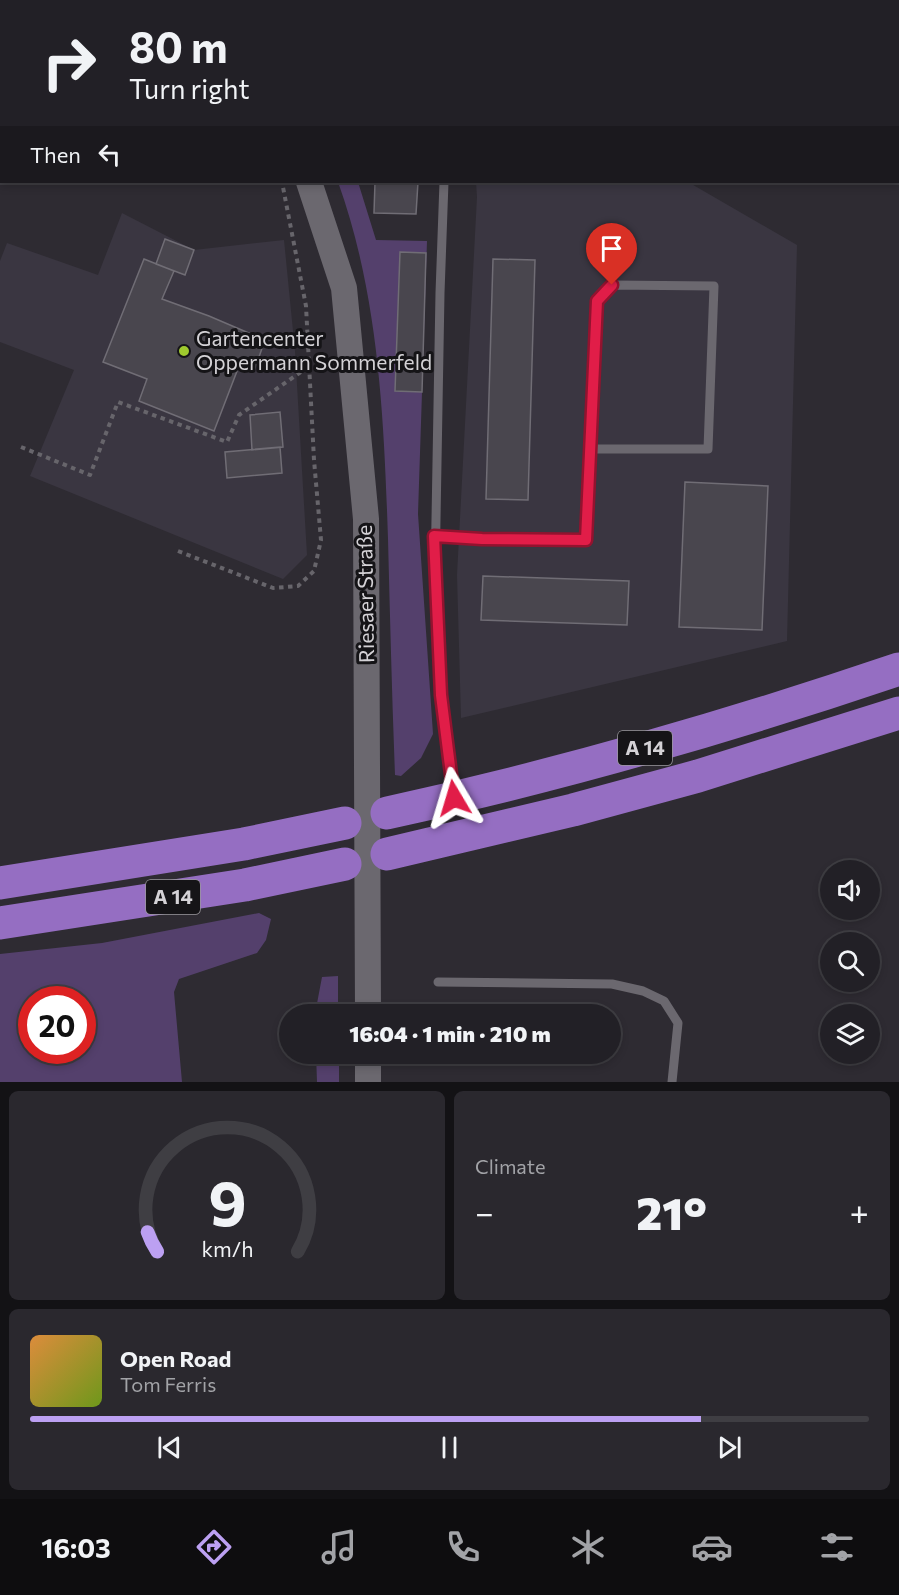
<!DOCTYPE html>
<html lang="en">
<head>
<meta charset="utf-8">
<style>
	:root { --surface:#222026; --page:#2a282e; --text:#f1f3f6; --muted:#a2a3a7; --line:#3f3e43; --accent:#bca0f2 }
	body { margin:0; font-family:Commissioner,sans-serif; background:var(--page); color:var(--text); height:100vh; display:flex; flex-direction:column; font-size:22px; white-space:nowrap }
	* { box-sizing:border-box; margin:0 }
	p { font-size:20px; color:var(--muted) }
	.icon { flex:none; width:33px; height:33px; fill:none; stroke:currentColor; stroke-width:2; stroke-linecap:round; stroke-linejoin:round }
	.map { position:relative; height:1082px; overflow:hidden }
	.side { display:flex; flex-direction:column; gap:9px; padding:9px; background:#131215; flex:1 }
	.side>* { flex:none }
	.hud { position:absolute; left:0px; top:0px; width:900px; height:183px; box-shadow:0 3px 9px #0003,0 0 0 2px var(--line); background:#222026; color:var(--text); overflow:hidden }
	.fabs { position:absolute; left:820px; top:860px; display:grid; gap:12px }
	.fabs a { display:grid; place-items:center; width:60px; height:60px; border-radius:50%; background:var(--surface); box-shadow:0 3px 9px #0003,0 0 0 2px var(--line); font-size:30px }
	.speed { position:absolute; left:18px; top:986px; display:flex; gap:12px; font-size:30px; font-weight:700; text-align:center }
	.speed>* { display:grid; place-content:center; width:78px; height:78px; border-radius:50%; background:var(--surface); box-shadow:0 3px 9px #0003,0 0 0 2px var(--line); line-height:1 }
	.speed .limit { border:9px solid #d22; background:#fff; color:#111 }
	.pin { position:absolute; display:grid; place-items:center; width:51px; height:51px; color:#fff; margin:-62px -26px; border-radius:50% 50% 50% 0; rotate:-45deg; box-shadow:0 0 6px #0007 }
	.pin .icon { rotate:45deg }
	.me { position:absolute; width:66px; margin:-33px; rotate:353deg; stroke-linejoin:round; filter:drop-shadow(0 0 4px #0008) }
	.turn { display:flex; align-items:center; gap:21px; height:126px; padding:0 30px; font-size:27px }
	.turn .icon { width:78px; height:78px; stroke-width:2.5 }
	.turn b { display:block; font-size:42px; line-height:51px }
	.then { display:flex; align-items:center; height:57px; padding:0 30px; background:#0003; gap:12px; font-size:22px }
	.big { font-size:45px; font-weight:800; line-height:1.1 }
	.side .widget { flex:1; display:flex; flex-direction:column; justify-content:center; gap:9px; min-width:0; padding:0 21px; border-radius:9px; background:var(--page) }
	.side .dial { align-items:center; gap:0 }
	.dial svg { height:156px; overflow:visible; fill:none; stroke:var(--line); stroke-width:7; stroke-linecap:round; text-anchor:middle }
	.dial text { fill:var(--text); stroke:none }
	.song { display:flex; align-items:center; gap:18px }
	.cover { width:72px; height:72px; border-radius:9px; background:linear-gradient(135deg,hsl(30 70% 55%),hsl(80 70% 35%)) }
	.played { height:6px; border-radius:3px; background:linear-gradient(90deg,var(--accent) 80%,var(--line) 80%) }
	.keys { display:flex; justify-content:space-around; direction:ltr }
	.heat { display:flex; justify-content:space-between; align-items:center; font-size:33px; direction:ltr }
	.side .tiles { flex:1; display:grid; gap:9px; grid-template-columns:1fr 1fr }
	.widget:last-child { grid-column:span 2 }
	.trip { position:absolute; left:279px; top:1004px; width:342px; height:60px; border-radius:30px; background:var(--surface); box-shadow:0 3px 9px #0003,0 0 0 2px var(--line); font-weight:800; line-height:60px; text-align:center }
	.tabs { display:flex; height:96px; justify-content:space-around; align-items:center; background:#0e0d0f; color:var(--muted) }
	.tabs .icon { width:42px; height:42px }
	.tabs .selected { color:var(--accent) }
	.tabs b { font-size:27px; color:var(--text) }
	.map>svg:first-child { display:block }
	.built { fill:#3a3641 }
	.green { fill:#54406c; fill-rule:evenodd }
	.building { fill:#49464e; stroke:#706d75; stroke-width:1.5 }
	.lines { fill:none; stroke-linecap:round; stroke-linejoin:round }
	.path { stroke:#67656b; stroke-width:4; stroke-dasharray:4.5 4.5; stroke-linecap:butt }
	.lane { stroke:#6b686f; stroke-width:9 }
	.street { stroke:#6b686f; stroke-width:18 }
	.secondary { stroke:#6b686f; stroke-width:26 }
	.highway { stroke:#956ec2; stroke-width:33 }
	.route-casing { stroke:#92132f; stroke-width:15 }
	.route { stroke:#e11d48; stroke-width:10 }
	.poi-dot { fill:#9fca2e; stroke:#151417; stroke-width:2 }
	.labels { text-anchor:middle; stroke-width:6; stroke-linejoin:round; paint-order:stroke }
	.shield { fill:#151417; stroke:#9b999d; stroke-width:1.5 }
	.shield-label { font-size:20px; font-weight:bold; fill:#d4d2d6 }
	.poi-label { font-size:21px; fill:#d4d2d6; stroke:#151417; text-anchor:start }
	.street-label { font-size:21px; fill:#d4d2d6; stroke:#151417 }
</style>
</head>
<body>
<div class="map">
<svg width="899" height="1082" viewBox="0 0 899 1082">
	<rect width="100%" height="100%" fill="#2e2b32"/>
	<path class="built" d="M476,182h212l109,63 -10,396 -326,77 -4,-143 20,-378z
		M122,213l72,37 90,-10 11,111 12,204 -24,24 -253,-103 44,-106 -74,-28v-81l7,-18 91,32z"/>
	<path class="green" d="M338,182h20l18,58 51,1 -9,273 15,220 -12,24 -20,18 -6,-1c-3,-78 -5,-157 -7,-236 -4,-120 -9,-243 -50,-357z
		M259,913l12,6 -5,21 -9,13 -78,26 -5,13 8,90h-182v-128l102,-11zM32,999h50v51h-50z
		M338,976v38h-23l7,-37z
		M316,1053h23v29h-22z"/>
	<path class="building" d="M0,0h12l-10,2 -2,26z
		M375,182h43l-2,32 -42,-1z
		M165,239l29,11 -9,25 -29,-11z
		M400,252l26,1 -4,139 -27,-1z
		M144,259l30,12 -12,28 47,17 56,24 -11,31 -15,-5 -25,65 -75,-30 8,-22 -44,-17z
		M493,259l42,1 -7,240 -42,-1z
		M280,412l3,35 -31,3 -2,-35z
		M280,447l2,26 -55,5 -2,-26z
		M685,482l83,4 -6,144 -83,-3z
		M483,576l146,5 -2,44 -146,-5z"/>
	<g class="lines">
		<path class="path" d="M21,447l69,28 28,-73 109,40 12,-27 69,-48
			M178,551l95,37 25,-2 16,-15 7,-31 -7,-80 -8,-154 -24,-124"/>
		<path class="lane" d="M380,0l3,2
			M0,149l2,-1
			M444,182l-4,111 -5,283 7,119 11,98
			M434,536l152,4 12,-239 14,-16 102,1 -6,163h-118
			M438,982l174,2 31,7 21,10 14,22 -6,59"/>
		<path class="street" d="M282,2l2,-2
			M0,55h2"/>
		<path class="secondary" d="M248,0l1,2
			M309,182l35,106 22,231 2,495
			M368,1053v29"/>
		<path class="highway" d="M387,813c174,-38 344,-87 512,-144
			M387,854l186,-44 125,-34 201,-63
			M0,883l244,-39 101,-21
			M0,923l245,-38 100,-21"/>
	</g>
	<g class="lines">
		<defs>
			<path id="route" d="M454,798l-13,-103 -7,-159 48,3 104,1 11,-239 15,-16"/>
		</defs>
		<use href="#route" class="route-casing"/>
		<use href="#route" class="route"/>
	</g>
	<circle class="poi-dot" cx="184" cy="351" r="6"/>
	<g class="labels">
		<g class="shield">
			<rect x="618" y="731" width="54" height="34" rx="4.5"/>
			<rect x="146" y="880" width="54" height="34" rx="4.5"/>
		</g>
		<g class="shield-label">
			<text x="645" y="755">A 14</text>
			<text x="173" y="904">A 14</text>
		</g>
		<g class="poi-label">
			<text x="196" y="346">Gartencenter<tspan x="196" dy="24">Oppermann Sommerfeld</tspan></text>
		</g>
		<g class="street-label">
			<text transform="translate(366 594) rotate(-91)" y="7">Riesaer Straße</text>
		</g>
	</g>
</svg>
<div class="fabs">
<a><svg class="icon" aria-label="sound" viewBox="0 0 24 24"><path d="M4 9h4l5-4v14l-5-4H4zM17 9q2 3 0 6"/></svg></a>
<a><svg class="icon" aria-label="search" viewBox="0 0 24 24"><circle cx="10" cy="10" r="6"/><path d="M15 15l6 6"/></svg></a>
<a><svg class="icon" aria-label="layers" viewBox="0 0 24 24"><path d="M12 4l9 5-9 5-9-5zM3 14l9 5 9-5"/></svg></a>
</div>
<div class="speed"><div class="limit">20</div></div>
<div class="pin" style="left:612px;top:285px;background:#d93025"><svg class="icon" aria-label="arrive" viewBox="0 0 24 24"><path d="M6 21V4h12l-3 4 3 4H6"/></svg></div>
<svg class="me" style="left:454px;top:798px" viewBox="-20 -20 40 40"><path d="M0-17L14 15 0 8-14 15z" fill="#e11d48" stroke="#fff" stroke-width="4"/></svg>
<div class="trip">16:04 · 1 min · 210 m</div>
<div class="hud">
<div class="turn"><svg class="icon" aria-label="right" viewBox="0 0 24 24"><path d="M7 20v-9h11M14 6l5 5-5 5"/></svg><div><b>80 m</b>Turn right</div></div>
<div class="then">Then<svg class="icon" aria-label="left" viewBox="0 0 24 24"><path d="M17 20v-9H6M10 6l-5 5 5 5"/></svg></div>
</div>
</div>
<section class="side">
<div class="tiles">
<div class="widget dial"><svg viewBox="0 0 100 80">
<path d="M14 69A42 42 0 1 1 86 69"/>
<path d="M14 69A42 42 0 0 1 9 59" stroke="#bca0f2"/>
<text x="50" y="56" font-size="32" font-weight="700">9</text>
<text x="50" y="72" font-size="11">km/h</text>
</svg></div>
<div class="widget"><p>Climate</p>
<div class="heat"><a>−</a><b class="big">21°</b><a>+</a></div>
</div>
<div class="widget">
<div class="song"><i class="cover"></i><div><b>Open Road</b><p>Tom Ferris</p></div></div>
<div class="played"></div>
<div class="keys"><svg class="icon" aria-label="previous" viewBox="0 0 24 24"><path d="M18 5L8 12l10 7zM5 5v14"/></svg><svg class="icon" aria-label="pause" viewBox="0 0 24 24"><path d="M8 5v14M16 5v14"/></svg><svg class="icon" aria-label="next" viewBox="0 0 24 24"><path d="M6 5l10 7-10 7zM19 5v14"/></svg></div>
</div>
</div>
</section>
<nav class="tabs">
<b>16:03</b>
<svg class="icon selected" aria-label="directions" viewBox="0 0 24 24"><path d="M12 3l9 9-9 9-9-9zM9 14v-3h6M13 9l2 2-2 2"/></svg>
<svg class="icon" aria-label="music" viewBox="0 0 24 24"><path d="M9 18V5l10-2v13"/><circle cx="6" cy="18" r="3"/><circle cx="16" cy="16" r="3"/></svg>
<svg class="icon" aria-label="phone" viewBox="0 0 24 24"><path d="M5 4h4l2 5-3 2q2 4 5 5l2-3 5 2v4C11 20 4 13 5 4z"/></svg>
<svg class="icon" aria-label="climate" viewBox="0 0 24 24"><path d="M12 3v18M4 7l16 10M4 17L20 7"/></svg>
<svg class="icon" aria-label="car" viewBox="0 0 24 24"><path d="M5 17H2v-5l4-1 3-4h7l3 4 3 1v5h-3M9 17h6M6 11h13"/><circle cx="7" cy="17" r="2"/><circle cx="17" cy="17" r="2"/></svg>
<svg class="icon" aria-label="filters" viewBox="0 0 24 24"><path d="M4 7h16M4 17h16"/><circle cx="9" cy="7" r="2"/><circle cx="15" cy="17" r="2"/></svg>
</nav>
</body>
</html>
